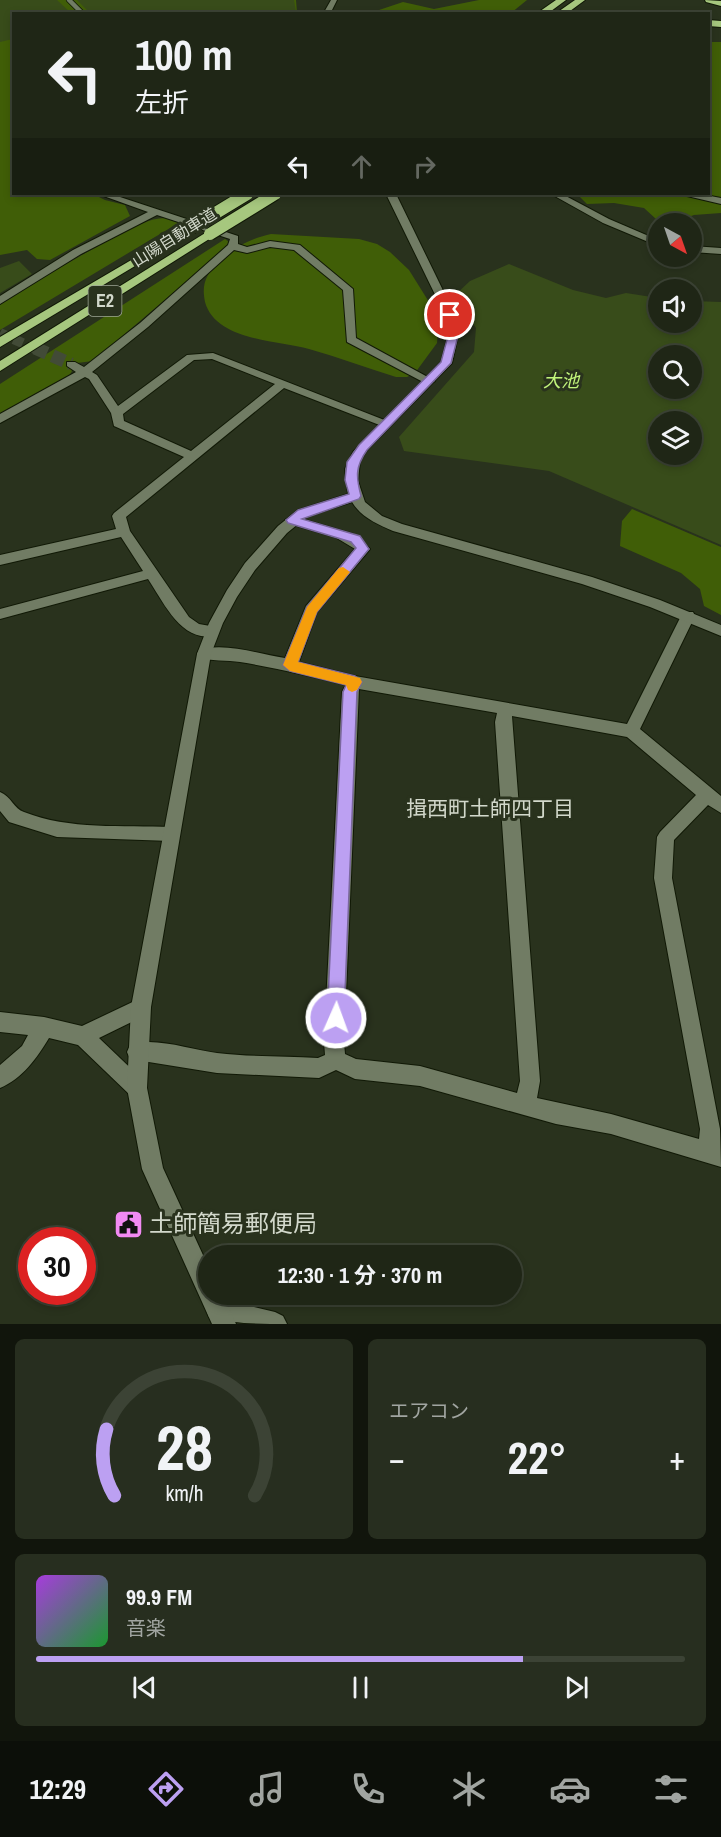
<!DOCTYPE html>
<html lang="ja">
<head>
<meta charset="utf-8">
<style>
	:root { --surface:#1f2616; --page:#272e1f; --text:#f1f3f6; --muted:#a1a5a1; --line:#3c4335; --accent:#bca0f2 }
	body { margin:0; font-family:"Archivo Narrow","Noto Sans JP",sans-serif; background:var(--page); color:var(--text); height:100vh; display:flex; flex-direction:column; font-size:22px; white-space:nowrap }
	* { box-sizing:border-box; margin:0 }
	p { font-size:20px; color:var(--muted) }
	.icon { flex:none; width:33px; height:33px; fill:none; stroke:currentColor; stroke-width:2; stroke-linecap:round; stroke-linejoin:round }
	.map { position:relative; height:1324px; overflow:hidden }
	.drawer { display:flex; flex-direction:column; gap:15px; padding:15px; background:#11150c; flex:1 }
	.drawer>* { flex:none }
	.guide { position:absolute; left:12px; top:12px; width:698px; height:183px; border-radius:0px; box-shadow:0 3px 9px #0003,0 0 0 2px var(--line); background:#1f2616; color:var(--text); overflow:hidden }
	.needle { width:39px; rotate:140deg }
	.buttons { position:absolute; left:648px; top:213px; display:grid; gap:12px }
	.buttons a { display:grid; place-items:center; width:54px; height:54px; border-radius:50%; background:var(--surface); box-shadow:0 3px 9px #0003,0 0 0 2px var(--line); font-size:30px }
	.speed { position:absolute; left:18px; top:1227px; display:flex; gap:12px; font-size:30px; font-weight:700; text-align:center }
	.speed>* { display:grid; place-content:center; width:78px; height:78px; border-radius:50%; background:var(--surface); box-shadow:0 3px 9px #0003,0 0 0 2px var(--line); line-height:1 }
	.speed .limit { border:9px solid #d22; background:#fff; color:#111 }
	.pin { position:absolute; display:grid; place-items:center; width:51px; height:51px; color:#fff; margin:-26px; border:3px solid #fff; border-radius:50%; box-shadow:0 2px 6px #0007 }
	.me { position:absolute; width:66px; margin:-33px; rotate:2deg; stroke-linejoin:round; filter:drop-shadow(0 0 4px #0008) }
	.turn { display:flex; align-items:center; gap:21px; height:126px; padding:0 24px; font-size:27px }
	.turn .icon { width:78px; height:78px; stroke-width:2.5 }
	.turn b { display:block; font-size:42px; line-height:51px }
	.lanes { display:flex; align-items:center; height:57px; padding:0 24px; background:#0003; justify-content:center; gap:30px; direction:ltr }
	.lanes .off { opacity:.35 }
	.big { font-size:45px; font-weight:700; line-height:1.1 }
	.drawer .tile { flex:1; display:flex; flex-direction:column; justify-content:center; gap:9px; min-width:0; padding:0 21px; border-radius:9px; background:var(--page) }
	.drawer .dial { align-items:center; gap:0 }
	.dial svg { height:156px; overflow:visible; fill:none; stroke:var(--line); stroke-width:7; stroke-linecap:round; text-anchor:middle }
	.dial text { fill:var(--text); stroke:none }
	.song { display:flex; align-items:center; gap:18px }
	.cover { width:72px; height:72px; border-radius:9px; background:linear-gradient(135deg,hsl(280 70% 55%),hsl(130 70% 35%)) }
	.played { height:6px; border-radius:3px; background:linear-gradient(90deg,var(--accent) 75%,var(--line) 75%) }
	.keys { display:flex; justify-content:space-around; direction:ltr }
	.heat { display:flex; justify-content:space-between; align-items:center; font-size:33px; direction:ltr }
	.drawer .tiles { flex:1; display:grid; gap:15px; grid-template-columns:1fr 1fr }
	.tile:last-child { grid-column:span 2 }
	.trip { position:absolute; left:198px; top:1245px; width:324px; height:60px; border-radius:30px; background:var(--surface); box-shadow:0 3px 9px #0003,0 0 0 2px var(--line); font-weight:700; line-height:60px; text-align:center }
	.tabs { display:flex; height:96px; justify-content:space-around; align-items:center; background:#0c0f09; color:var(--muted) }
	.tabs .icon { width:42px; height:42px }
	.tabs .current { color:var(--accent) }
	.tabs b { font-size:27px; color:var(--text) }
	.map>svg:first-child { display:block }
	.green { fill:#405e07 }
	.water { fill:#384c1a; fill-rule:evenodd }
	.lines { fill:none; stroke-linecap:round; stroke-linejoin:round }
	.street-tunnel-far1 { stroke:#424b37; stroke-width:10; stroke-dasharray:10 5; stroke-linecap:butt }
	.street-tunnel { stroke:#424b37; stroke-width:13; stroke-dasharray:13 6; stroke-linecap:butt }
	.lane-casing { stroke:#111906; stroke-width:6 }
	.street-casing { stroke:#111906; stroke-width:2 }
	.secondary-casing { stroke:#111906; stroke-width:2 }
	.highway-casing { stroke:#111906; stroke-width:2 }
	.lane { stroke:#717c64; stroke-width:4.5 }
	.street { fill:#717c64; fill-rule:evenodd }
	.secondary { fill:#717c64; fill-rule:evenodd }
	.highway { fill:#a6c77e; fill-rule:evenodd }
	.highway-bridge-casing { stroke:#111906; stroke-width:14; stroke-linecap:butt }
	.highway-bridge { stroke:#a6c77e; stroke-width:12 }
	.route { fill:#bca0f2; stroke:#7a689d; stroke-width:1.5 }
	.slow { fill:#f59e0b }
	.labels { text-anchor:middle; stroke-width:6; stroke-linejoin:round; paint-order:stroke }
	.far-street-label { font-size:16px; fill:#d2d8cb; stroke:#29321d }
	.shield { fill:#29321d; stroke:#9fa697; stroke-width:1.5 }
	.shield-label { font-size:18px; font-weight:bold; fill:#d2d8cb }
	.far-water-label { font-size:18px; font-style:italic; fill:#c1f47b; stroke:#29321d }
	.neighbourhood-label { font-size:21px; fill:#d2d8cb; stroke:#29321d }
	.near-poi-label { font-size:24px; fill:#d2d8cb; stroke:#29321d; text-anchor:start }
</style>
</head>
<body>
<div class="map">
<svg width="721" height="1324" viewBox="0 0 721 1324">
	<rect width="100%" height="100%" fill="#29321d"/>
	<path class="green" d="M0,0h296l1,13 -283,1v180h79l12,6 20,5 5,11 -80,44 -13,-1 -10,-9 -27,5z
		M479,0h48l-16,13h-141l33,-11 31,7z
		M708,42h13v171l-27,2 -22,8 -16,-4 -12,-11 -30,-5 -27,1 -10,-10h131z
		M165,218l15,4 -180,108v-25c40,-25 79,-50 121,-71 14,-7 28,-16 44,-16z
		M271,234l88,5 18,5 13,8 19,18 30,48 -2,25 -22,30 -8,4h-11c-29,-9 -58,-20 -87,-28 -32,-9 -93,-8 -104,-47 -2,-10 -2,-18 3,-27 12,-22 40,-36 63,-41z
		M225,239l4,3 -1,4 -135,115 -16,2 -7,4 2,4 -3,5 -69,38v-30z
		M632,509l89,38v68l-17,-9 -4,-17 -19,-16 -61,-27 2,-25z"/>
	<path class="water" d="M0,0h57l14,13 -57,1 -1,25 -13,3z
		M77,0h217l2,12 -206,1z
		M19,261l13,13 -32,19v-25z
		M509,264l64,26 33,8 20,-5 32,5v24h34v-21l29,1v243l-172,-74 -145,-20 -5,-14 75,-85 2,-24 -22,-32 16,-15zM658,356h34v32h-34zM658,422h34v32h-34z"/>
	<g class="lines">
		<path class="street-tunnel-far1" d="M0,333l38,17"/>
		<path class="street-tunnel" d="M35,348l36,16"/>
		<defs>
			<path id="lane" d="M69,0l14,14"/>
			<path id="street" d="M98,194h13l127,42v8l9,3 23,-6 30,4 53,44 3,49 79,43 -6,3 -4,-1 -78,-41 -4,-52 -49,-40 -24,-3 -23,6 -13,-3 -86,77 -56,45 5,3 21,31 69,-51 26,-2 179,70 -6,4 -4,-1 -98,-38 -158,129 4,14 59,86 10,7 17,3 2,4 -2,4c-34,10 -53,-34 -68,-56l-148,40v-10l143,-38 -22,-34 -121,28v-10l116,-26 -4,-13 2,-3 70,-56 -70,-31 -3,-13 -22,-34 -4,-2 -85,46v-9l76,-42 -9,-6v-4h8l9,5 56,-44 88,-78 2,-6 -73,-24 -76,39 -81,50v-8l73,-46 75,-38zM212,359l63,25 -84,67 -67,-30 -1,-7 71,-54z
				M551,194h11l47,25 49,21v6l-55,-23z
				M692,246l29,2v6l-29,-2z
				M292,516l61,18 17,15 -53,63 -18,50 56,14 272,48 56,-112h10l2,4 -55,113 81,67v17l-13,-8 -34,35 -2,38 48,251 1,38 -110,-33 -55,-10 -136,-38 -65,-7 -19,-9 -17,8 -102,-5 -87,-14 -3,-7 3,-7c23,-9 62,5 87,8 33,4 68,3 101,5l7,-3 -1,-13 18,-350 4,-7c-35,-9 -70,-17 -106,-23 -12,-2 -31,-1 -41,-4l-2,-4 2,-4c26,-8 60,4 86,8l21,-52 49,-57 -20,-12 -48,-14 -2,-3zM359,689l138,24 -2,9 25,359 -3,12 -97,-27 -64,-7 -11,-5 -1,-12zM512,716l115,21 69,58 -36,37 -3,5 -3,41 46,251 -1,10 -88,-25 -74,-16 3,-17z
				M0,792c11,4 14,17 24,20 45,18 99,13 147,15l6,2 3,5 -3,5 -6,2 -114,-4 -48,-15 -9,-11z
				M141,998l7,2 3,7 -3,7 -49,24 45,43 3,7 -3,7 -7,3 -7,-3 -52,-50 -29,-7c-12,20 -27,41 -49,50v-23l22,-19 6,-11 -28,-3v-20l44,5 38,9z
				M217,1298l58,14 8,4 4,8c-27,0 -54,0 -78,-7l-3,-8 3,-8z"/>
			<path id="secondary" d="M331,0h6l-7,14h-7z
				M386,194h10l59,121 3,21 -6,27 -85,87 -7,11 -2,20 7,21 17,14 20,8 190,53 68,23 61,25v11l-71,-29 -68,-23 -189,-53c-16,-7 -32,-14 -41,-29l-44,14 -21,17 -32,37 -18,27 -14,26 -12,31 -60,353 -4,81 16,80 45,98v28h15l13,30h-24l-70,-155 -15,-81 4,-81 66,-353 12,-31 18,-33 18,-27 33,-37 20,-16 50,-16 -3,-25 8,-17 88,-90 7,-26 -3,-21z
				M686,194h14l21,4v6l-34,-8z"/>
			<path id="highway" d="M556,0h10l-19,14h-11z
				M575,0h10l-19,14h-11z
				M705,0l16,1v5l-15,-4z
				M708,20l13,1v6l-13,-1z
				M191,225l6,3 -2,2 -195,117v-10z
				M210,230l4,2v4l-214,135v-10z"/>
		</defs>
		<use href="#lane" class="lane-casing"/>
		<use href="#street" class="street-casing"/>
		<use href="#secondary" class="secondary-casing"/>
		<use href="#highway" class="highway-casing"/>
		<use href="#lane" class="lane"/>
		<use href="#street" class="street"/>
		<use href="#secondary" class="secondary"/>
		<use href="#highway" class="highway"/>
		<defs>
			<path id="highway-bridge" d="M191,228l56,-34
				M210,234l65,-40"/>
		</defs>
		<use href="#highway-bridge" class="highway-bridge-casing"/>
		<use href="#highway-bridge" class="highway-bridge"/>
	</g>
	<path class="route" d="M446,313l9,2 3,21 -7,27 -84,87c-12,17 -11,27 -6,46l-2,3 -57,20 58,17 9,13 -52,63 -19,50 57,14 7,6 -5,10 -13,326 -2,7 -6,2 -7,-2 -2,-7 16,-326 3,-7 -56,-14 -7,-6 24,-58 49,-59 -5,-6 -63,-19 -2,-3 12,-10 51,-16 -4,-14 2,-18 12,-17 82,-83 7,-26z"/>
	<path class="slow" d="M343,567l7,5 -33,40 -19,50 62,16 2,4 -5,8 -5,2 -4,-2 -2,-5 -56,-14 -7,-6 24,-58 32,-39z"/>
	<defs>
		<symbol id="civic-square" viewBox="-11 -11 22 22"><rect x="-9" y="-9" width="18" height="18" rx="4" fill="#f28af3" stroke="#29321d"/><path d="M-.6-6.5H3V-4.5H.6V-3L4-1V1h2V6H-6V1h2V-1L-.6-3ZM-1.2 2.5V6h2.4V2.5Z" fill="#111"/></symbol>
	</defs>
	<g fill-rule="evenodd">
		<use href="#civic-square" x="112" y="1208" width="33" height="33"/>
	</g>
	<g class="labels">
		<g class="far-street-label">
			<text transform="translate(174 237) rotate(-32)" y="6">山陽自動車道</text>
		</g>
		<rect class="shield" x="88.5" y="286" width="33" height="30" rx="4.5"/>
		<g class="shield-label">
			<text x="105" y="307">E2</text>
		</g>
		<g class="far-water-label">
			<text x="561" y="387">大池</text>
		</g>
		<g class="neighbourhood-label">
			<text x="490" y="816">揖西町土師四丁目</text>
		</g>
		<g class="near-poi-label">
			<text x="149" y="1232">土師簡易郵便局</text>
		</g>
	</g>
</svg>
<div class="buttons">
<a><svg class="needle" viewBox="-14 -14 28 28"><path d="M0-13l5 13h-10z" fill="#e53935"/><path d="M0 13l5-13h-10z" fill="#a1a5a1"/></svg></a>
<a><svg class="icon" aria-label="sound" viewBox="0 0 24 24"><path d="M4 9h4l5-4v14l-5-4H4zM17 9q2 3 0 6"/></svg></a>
<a><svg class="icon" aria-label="search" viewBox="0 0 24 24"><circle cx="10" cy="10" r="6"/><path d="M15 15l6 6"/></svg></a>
<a><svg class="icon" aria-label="layers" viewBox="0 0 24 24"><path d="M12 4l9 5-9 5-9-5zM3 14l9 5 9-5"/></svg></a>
</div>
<div class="speed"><div class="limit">30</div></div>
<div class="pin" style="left:450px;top:315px;background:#d93025"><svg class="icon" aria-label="arrive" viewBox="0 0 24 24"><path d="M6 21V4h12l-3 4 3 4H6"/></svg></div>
<svg class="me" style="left:336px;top:1018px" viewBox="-20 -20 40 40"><circle r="17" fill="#bca0f2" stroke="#fff" stroke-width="3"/><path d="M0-11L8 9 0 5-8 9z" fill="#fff"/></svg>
<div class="trip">12:30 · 1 分 · 370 m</div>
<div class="guide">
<div class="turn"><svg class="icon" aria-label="left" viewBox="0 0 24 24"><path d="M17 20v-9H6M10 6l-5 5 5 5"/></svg><div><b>100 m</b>左折</div></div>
<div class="lanes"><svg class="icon" aria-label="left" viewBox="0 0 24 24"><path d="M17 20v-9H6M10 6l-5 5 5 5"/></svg><svg class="icon off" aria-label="ahead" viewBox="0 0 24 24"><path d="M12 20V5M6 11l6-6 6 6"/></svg><svg class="icon off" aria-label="right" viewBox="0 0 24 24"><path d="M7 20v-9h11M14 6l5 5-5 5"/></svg></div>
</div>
</div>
<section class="drawer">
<div class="tiles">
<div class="tile dial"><svg viewBox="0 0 100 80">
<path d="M14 69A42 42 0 1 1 86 69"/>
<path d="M14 69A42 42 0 0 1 10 35" stroke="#bca0f2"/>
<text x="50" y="56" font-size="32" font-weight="700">28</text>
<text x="50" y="72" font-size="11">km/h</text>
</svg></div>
<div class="tile"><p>エアコン</p>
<div class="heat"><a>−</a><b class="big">22°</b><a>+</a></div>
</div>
<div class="tile">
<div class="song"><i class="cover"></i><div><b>99.9 FM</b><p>音楽</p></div></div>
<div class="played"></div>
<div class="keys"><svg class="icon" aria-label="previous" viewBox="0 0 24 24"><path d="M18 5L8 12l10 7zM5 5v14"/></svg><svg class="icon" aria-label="pause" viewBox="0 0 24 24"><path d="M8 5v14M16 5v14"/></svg><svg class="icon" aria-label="next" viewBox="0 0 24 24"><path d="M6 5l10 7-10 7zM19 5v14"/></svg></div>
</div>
</div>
</section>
<nav class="tabs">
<b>12:29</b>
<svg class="icon current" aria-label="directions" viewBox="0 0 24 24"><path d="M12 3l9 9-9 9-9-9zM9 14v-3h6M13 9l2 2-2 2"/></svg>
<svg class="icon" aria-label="music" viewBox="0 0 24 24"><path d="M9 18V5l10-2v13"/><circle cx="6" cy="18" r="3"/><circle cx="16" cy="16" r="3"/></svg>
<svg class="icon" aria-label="phone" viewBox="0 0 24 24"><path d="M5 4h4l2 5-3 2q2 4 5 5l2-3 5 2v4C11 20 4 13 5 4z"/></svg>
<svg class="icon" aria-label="climate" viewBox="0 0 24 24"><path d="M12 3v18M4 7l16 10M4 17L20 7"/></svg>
<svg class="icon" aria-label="car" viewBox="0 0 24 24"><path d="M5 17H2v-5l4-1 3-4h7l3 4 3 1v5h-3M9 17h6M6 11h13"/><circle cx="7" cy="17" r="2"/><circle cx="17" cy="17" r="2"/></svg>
<svg class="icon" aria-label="filters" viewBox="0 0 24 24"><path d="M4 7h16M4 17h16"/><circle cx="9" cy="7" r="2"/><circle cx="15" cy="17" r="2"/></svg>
</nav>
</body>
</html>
